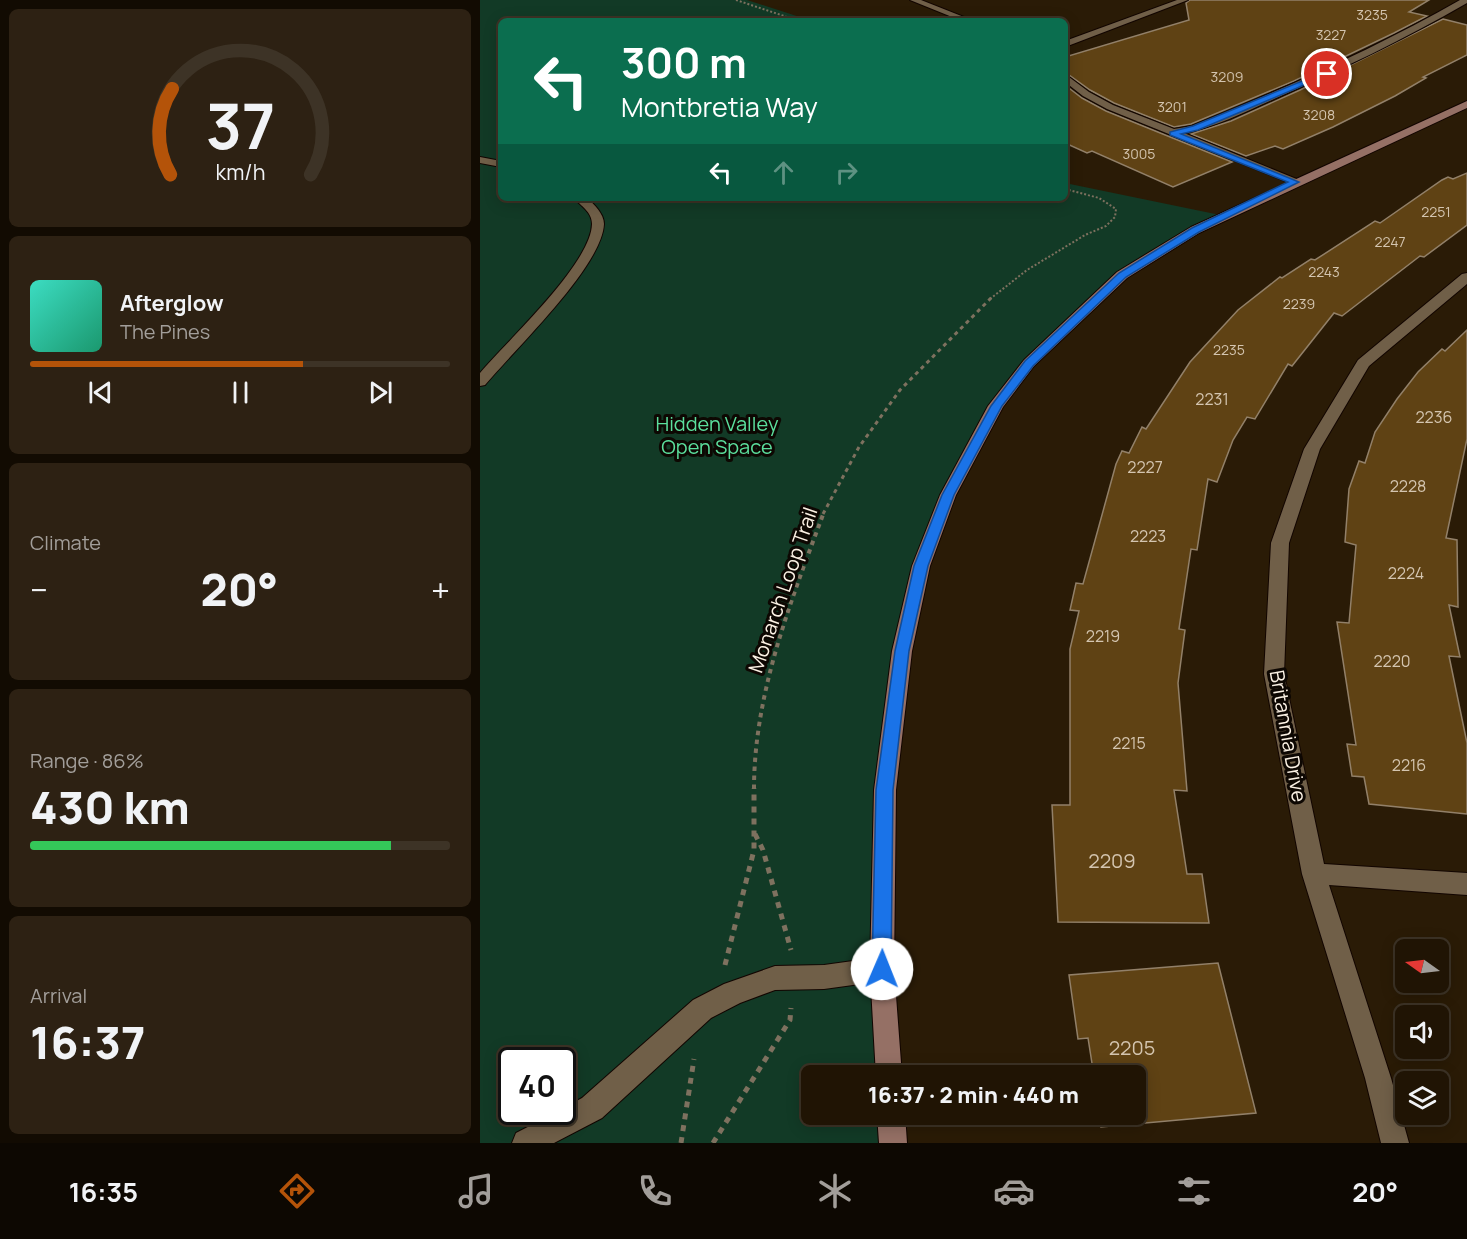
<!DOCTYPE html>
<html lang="en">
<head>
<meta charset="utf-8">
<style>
	:root { --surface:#201404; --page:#2d2113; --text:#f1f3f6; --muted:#a29e9a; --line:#3d3326; --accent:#b45309 }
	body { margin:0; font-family:Manrope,sans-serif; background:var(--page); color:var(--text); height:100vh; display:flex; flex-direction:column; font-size:22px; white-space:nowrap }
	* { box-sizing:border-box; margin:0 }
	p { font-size:20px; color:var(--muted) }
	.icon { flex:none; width:33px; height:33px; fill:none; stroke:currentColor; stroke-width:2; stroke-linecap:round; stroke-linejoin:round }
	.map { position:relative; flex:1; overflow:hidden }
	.drawer { display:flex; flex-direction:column; gap:9px; padding:9px; background:#120b02; width:480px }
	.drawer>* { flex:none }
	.top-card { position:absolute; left:18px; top:18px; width:570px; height:183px; border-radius:9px; box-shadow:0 3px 15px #0003,0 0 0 2px var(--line); background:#0b6e4f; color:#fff; overflow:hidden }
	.needle { width:39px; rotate:284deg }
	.tools { position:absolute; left:915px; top:939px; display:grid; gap:12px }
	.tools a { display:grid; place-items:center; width:54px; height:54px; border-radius:9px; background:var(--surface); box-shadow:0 3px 15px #0003,0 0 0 2px var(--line); font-size:30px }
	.speed { position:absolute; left:18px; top:1047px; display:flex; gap:12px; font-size:30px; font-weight:700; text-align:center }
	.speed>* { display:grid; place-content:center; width:78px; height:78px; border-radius:50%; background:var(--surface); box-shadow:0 3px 15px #0003,0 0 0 2px var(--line); line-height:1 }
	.speed .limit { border:3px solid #111; border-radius:9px; background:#fff; color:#111 }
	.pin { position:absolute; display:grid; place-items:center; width:51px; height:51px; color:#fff; margin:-26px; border:3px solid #fff; border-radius:50%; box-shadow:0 2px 6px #0007 }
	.me { position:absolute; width:66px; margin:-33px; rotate:1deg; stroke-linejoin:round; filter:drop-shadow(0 0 4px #0008) }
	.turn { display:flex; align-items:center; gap:21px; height:126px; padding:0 24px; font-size:27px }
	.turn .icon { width:78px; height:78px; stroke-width:2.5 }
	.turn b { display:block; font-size:42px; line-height:51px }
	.lanes { display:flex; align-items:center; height:57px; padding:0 24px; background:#0003; justify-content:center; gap:30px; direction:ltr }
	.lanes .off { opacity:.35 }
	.big { font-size:45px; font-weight:800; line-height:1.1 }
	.drawer .tile { flex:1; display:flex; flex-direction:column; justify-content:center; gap:9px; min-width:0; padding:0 21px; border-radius:9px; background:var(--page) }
	.drawer .dial { align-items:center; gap:0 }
	.dial svg { height:156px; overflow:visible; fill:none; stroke:var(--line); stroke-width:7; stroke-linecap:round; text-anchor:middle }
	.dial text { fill:var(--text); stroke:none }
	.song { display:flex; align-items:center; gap:18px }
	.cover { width:72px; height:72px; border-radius:9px; background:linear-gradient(135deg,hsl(170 70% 55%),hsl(160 70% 35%)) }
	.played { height:6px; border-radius:3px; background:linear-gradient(90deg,var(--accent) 65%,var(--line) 65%) }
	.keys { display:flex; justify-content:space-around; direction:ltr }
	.heat { display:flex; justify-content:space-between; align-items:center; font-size:33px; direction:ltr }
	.charge { height:9px; border-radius:4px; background:linear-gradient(90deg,#34c759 86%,var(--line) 0) }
	.trip { position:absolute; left:321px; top:1065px; width:345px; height:60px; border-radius:9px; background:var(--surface); box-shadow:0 3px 15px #0003,0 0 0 2px var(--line); font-weight:800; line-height:60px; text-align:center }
	.tabs { display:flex; height:96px; justify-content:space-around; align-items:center; background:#0d0802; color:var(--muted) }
	.tabs .icon { width:42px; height:42px }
	.tabs .on { color:var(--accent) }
	.tabs b { font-size:27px; color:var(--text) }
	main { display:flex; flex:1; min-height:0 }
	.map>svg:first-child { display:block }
	.green { fill:#123a26; fill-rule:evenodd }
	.building { fill:#5f4214; stroke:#928069; stroke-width:1.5 }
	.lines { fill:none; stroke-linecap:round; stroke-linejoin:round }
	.lane-casing { stroke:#120500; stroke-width:2 }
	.street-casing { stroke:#120500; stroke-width:2 }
	.secondary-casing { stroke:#120500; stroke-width:2 }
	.path-far3 { stroke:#7e715f; stroke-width:2; stroke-dasharray:2 2; stroke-linecap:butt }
	.path-far2 { stroke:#7e715f; stroke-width:3; stroke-dasharray:4 4; stroke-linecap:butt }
	.path-far1 { stroke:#7e715f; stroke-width:4; stroke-dasharray:4.5 4.5; stroke-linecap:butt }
	.path { stroke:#7e715f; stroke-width:5; stroke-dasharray:6 6; stroke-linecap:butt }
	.lane { fill:#705f48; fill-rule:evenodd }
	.street { fill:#705f48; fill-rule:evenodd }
	.secondary { fill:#957065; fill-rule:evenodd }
	.route { fill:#1a73e8; stroke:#114b97; stroke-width:1.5 }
	.labels { text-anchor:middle; stroke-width:6; stroke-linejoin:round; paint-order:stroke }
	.far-number-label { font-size:14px; fill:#d4c5b0 }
	.number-label { font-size:16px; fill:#d4c5b0 }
	.park-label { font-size:20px; fill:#5bdf9d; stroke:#0d0702 }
	.street-label { font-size:20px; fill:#fbf1e4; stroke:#0d0702 }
	.near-number-label { font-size:20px; fill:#d4c5b0 }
</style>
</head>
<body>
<main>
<section class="drawer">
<div class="tile dial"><svg viewBox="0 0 100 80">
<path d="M14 69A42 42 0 1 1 86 69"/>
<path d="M14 69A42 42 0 0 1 15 25" stroke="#b45309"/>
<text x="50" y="56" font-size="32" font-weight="700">37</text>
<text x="50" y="72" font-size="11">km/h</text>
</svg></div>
<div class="tile">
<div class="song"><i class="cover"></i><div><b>Afterglow</b><p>The Pines</p></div></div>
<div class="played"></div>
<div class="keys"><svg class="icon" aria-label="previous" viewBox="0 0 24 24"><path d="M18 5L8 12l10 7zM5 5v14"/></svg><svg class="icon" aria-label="pause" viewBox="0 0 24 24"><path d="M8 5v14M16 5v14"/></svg><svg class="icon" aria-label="next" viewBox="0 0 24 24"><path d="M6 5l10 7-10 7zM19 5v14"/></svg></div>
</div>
<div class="tile"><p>Climate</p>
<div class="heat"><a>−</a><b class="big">20°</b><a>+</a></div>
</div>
<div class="tile"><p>Range · 86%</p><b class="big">430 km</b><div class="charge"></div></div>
<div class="tile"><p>Arrival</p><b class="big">16:37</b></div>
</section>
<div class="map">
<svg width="987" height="1143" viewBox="0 0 987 1143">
	<rect width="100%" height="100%" fill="#2a1b06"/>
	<path class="green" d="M0,0h267l65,21h-311v177h564v-15l160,33 -103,59 -60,55 -66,76 -75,160 -36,224 4,285 -77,1v38l79,1 2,28h-413zM32,1060h50v52h-50z"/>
	<path class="building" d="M710,0h239l-20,12 18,4 -33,17 -100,48 -103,43 -17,3 -60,-24 -24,-13 -25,-18v-15l124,-37 -3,-17z
		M963,19l24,6v30l-44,22 3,1 -31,18 -62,31 -50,22 -8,-3 -29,10 -55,-22 40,-13 69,-31z
		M585,85l17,13 24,13 126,51 -59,25 -81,-36 -5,2 -22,-10z
		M987,173v52l-43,32 -4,-1 -78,60 -8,-3 -42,53 -4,-2 -33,55 -8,-2 -14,23 -16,42 -9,-3 -11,71 -6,-1 -12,80 6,1 -7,53 9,108 -13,-1 13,84h15l7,49 -151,-1 -6,-117h18v-156l9,-38 -9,-1 6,-27 7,1 33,-120 6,-13 7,2 13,-26 4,2 44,-67 48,-52 42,-33 2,1 29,-19 4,1 60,-39 5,2 62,-43 6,-3 5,2z
		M987,330v109l-21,99 11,2 1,67 -9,-2 11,52 -11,-1 18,87v71l-98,-10 -5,-27 -12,-1 -5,-32 9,1 -19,-123 12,1 7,-78 -11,-3 4,-53 10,-28 6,2 10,-31 22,-33 21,-27 24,-23 3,2z
		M738,963l38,150 -155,14 -1,-13h36v-38h-42l-6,-38 -10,1 -9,-64z"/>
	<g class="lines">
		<defs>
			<path id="lane" d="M0,157l21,4v6l-21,-4z
				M94,198h13c7,6 17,16 17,26 -2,43 -90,126 -119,161l-5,1v-13c27,-32 111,-109 112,-149 0,-12 -11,-18 -18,-26z
				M402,957l9,4 3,8 -3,8 -9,4 -58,8 -49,1 -35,13 -29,15 -109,100 -48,25h-42l4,-10 41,-21h5v-3l20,-11 111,-98 31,-16 51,-18 49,-1z"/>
			<path id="street" d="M430,0h11l53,21h-12z
				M697,0h11l-123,47v-6z
				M980,0h7v3c-62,36 -127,67 -193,96 -29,13 -59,28 -90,34l115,47 2,2 -6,3 -188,-76 -24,-13 -18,-14v-8l24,18 24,13 61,24 18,-3c92,-37 182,-77 268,-126z
				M987,273v11l-98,82 -49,83 -31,94 -5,131 40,190 143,9v22l-138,-10 62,193 18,65h-28l-16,-65 -63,-204 -38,-200 7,-131 33,-94 54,-89 104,-86z"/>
			<path id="secondary" d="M987,101v7l-268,125 -72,45 -93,88 -31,41 -47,88 -26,71 -18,85 -16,139 -2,179 8,107h-26l-6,-107 4,-179 18,-139 20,-85 28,-71 48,-89 36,-46 93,-88 74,-45z
				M397,1114h28l2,29h-28z"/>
		</defs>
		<use href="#lane" class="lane-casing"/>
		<use href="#street" class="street-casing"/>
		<use href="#secondary" class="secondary-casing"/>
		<path class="path-far3" d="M256,0l63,21
			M510,299l37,-29 58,-35 21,-9 9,-9 1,-8 -17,-11 -34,-9"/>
		<path class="path-far2" d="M343,514l36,-67 41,-57 92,-93"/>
		<path class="path-far1" d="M274,789c0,-96 37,-188 70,-277"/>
		<path class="path" d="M275,834l8,16 28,100
			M245,965l29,-115v-62
			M201,1143l13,-84
			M233,1143l77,-123 1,-12"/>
		<use href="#lane" class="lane"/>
		<use href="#street" class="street"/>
		<use href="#secondary" class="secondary"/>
	</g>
	<path class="route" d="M844,72l6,2 -132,56 -17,4 118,48 -100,50 -73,45 -93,89 -31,40 -48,89 -26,71 -19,85 -16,139 -2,179 -3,7 -6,2 -7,-2 -3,-7 4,-179 19,-139 19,-85 28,-71 49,-89 34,-45 94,-88 73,-45 96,-46 -118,-47v-3l23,-6z"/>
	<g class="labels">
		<g class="far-number-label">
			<text x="892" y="20">3235</text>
			<text x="851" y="40">3227</text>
			<text x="747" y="82">3209</text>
			<text x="692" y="112">3201</text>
			<text x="839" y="120">3208</text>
			<text x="659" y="159">3005</text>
			<text x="956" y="217">2251</text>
			<text x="910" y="247">2247</text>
			<text x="844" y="277">2243</text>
			<text x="819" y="309">2239</text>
			<text x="749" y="355">2235</text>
		</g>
		<g class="number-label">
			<text x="732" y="405">2231</text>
			<text x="954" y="423">2236</text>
			<text x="665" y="473">2227</text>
			<text x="928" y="492">2228</text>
			<text x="668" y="542">2223</text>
			<text x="926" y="579">2224</text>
			<text x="623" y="642">2219</text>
			<text x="912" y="667">2220</text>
			<text x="649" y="749">2215</text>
			<text x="929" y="771">2216</text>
		</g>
		<g class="park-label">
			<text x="237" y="431">Hidden Valley<tspan x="237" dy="23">Open Space</tspan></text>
		</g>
		<g class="street-label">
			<text transform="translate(303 590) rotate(-71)" y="7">Monarch Loop Trail</text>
			<text transform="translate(808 736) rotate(80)" y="7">Britannia Drive</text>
		</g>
		<g class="near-number-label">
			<text x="632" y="868">2209</text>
			<text x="652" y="1055">2205</text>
		</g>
	</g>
</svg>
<div class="tools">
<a><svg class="needle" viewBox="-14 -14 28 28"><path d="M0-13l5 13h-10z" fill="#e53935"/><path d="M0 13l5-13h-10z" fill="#a29e9a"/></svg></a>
<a><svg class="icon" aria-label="sound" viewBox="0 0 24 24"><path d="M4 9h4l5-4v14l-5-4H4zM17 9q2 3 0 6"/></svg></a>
<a><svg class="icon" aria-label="layers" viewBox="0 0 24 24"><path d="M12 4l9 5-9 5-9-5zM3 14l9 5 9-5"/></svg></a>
</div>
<div class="speed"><div class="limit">40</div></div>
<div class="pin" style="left:847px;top:74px;background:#d93025"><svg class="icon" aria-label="arrive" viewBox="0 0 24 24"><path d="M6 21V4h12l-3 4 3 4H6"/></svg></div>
<svg class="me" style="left:402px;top:969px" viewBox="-20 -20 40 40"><circle r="19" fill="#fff"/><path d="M0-13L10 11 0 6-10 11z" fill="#1a73e8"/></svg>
<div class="trip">16:37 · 2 min · 440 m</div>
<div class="top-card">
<div class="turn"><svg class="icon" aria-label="left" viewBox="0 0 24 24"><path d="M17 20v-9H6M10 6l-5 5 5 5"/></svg><div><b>300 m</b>Montbretia Way</div></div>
<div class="lanes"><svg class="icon" aria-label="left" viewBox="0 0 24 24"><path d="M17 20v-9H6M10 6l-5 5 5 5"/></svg><svg class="icon off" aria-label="ahead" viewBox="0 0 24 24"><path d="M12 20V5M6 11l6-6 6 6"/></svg><svg class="icon off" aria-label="right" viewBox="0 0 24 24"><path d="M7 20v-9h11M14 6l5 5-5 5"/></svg></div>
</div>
</div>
</main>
<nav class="tabs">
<b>16:35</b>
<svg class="icon on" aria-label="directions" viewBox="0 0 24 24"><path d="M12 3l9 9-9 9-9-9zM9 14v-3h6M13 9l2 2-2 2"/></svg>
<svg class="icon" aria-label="music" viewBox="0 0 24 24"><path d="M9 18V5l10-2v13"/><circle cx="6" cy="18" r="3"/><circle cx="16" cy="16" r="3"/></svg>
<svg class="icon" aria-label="phone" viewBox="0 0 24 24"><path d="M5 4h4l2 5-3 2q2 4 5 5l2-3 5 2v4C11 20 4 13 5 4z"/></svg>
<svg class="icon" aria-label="climate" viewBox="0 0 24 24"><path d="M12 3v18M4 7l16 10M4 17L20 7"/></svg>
<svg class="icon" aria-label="car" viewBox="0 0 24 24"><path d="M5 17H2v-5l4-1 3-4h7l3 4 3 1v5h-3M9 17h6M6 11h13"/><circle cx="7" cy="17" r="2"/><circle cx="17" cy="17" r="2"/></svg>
<svg class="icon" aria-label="filters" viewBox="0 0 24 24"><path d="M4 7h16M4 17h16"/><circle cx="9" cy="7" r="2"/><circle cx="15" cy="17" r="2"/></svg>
<b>20°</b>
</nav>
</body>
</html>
